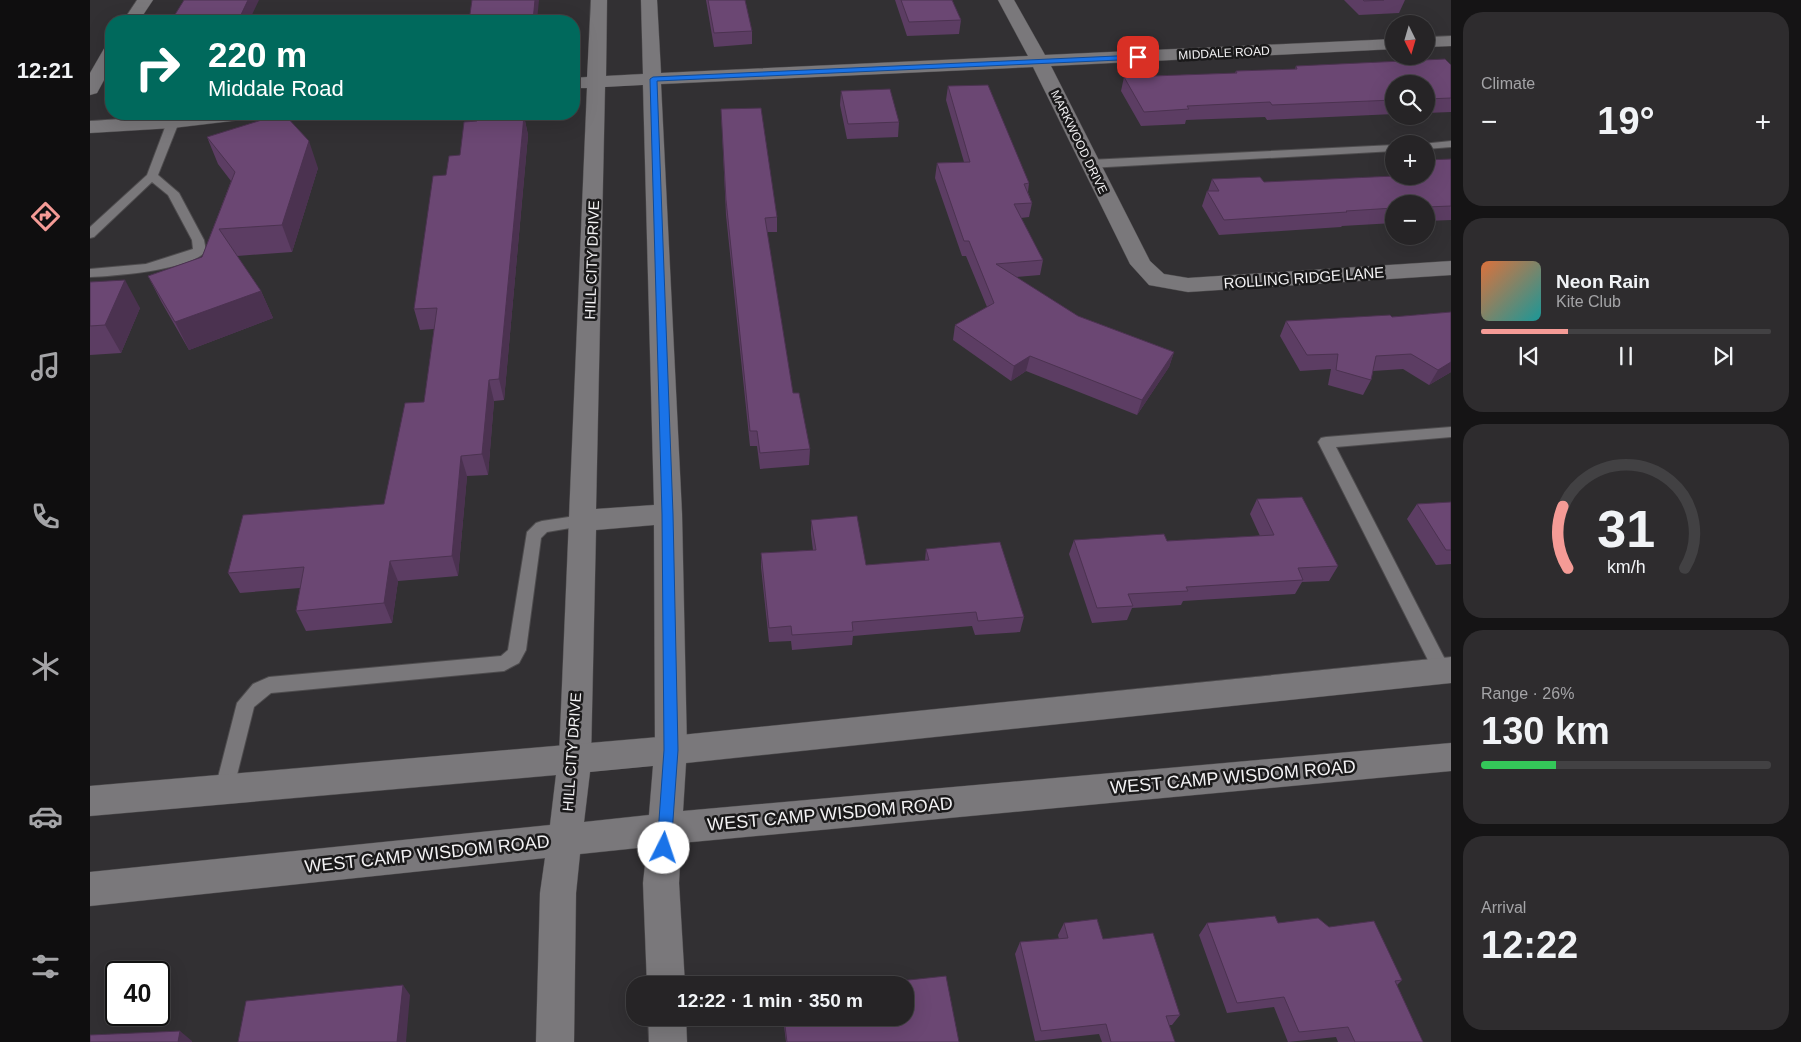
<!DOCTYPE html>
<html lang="en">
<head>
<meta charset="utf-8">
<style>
	:root { --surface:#262426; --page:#2e2c2e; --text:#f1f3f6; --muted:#a4a4a7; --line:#424143; --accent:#f59b96 }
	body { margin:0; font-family:Arial,sans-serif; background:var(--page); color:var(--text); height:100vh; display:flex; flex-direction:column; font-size:19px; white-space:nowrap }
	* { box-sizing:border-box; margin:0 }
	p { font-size:16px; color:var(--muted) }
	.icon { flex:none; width:28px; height:28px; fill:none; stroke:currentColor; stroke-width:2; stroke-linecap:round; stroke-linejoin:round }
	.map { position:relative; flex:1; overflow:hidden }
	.panel { display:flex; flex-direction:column; gap:12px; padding:12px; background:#151415; width:350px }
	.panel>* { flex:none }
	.guide { position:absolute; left:15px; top:15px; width:475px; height:105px; border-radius:20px; box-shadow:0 5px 20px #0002,0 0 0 1px var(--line); background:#00695c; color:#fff; overflow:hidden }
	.needle { width:32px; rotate:175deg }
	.controls { position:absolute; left:1295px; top:15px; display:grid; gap:10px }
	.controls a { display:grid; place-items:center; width:50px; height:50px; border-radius:50%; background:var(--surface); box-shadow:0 5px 20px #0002,0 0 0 1px var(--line); font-size:25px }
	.speed { position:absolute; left:15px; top:961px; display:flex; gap:10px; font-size:25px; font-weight:700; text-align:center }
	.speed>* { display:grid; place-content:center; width:65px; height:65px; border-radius:50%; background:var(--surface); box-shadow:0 5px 20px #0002,0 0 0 1px var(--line); line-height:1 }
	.speed .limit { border:2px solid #111; border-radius:8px; background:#fff; color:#111 }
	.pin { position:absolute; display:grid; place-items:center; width:42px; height:42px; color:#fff; margin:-21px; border-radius:10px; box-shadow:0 2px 8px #0006 }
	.me { position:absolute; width:55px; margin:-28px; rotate:4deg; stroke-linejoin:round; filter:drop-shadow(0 0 4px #0008) }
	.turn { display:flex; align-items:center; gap:18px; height:105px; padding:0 20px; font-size:22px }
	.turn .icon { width:65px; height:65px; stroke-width:2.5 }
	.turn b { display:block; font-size:35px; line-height:42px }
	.big { font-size:38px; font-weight:700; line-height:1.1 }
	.panel .card { flex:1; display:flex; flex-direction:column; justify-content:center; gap:8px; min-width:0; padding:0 18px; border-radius:20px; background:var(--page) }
	.panel .dial { align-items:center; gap:0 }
	.dial svg { height:130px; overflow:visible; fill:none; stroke:var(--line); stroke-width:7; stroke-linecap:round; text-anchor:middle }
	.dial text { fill:var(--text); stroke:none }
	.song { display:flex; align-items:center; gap:15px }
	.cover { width:60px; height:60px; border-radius:8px; background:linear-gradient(135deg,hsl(20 70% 55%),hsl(180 70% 35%)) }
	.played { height:5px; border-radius:2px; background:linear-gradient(90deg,var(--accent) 30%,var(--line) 30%) }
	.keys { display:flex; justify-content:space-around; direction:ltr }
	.heat { display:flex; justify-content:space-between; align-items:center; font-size:28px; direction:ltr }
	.charge { height:8px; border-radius:4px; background:linear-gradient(90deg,#34c759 26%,var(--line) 0) }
	.trip { position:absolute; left:536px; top:976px; width:288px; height:50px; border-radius:20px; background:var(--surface); box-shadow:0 5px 20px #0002,0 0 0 1px var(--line); font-weight:700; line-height:50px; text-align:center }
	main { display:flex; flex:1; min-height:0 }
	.tab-bar { display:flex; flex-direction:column; width:90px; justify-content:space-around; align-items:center; background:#0f0e0f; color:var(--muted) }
	.tab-bar .icon { width:35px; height:35px }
	.tab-bar .active { color:var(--accent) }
	.tab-bar b { font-size:22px; color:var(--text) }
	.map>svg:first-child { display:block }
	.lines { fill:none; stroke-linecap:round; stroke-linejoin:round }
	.lane-casing { stroke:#4e4c4e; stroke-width:2 }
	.street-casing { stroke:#4e4c4e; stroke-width:1 }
	.secondary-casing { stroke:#4e4c4e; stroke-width:1 }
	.lane { fill:#7a787b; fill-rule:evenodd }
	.street { fill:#7a787b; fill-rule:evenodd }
	.secondary { fill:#7a787b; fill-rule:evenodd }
	.wall { fill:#5c3d63 }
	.shaded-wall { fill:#4b3250 }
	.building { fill:#6b4773; stroke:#4b3250 }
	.route { fill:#1a73e8; stroke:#114b97 }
	.labels { text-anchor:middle; stroke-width:5; stroke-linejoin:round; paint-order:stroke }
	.far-street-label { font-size:12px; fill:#f2f1f3; stroke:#1a191a }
	.street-label { font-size:15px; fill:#f2f1f3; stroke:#1a191a }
	.near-street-label { font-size:18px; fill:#f2f1f3; stroke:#1a191a }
</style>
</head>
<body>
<main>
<nav class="tab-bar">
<b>12:21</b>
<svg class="icon active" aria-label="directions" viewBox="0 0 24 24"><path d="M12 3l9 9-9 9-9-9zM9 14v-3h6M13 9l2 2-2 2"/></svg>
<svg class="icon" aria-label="music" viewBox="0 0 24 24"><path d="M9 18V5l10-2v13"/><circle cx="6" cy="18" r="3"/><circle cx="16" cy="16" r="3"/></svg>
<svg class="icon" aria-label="phone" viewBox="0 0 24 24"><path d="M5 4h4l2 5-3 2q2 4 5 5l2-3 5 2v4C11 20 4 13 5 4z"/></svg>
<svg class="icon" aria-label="climate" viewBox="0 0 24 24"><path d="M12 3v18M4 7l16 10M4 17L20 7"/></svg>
<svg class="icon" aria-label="car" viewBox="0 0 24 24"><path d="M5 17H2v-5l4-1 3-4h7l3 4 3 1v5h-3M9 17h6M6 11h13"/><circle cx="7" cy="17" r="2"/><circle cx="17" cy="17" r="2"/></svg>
<svg class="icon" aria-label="filters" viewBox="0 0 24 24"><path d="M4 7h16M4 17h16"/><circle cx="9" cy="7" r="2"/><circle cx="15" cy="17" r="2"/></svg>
</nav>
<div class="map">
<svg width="1361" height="1042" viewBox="0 0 1361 1042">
	<rect width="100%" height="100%" fill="#323033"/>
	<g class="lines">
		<defs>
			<path id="lane" d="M83,119l6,3 -21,53 21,18 25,47 2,11c-15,19 -91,25 -116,26v-8l56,-5 47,-15 -1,-9 -24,-45 -16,-13 -58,55 -4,1v-11l57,-52 20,-53z
				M1361,141v6l-25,2v-5h-4z
				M1304,145v6l-305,17 -6,-4 6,-4z
				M1361,427v10l-115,10 115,224 -3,5 -6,3 -6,-3 -118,-234 3,-4 5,-1z
				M492,515l6,2 2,4 -2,4 -41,7 -6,6 -15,112 -7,13 -15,8 -233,22 -17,14 -22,88 -7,3 -7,-3 -3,-6 22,-86 16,-19 16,-7 232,-21 7,-6 19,-118 9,-9 6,-2z"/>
			<path id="street" d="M47,0h16l-14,21h-16z
				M501,0h16l-1,76 37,-2 -2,-74h16l4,73 367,-17 -30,-56h16l31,55 349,-16v10l-343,17 99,195 14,13 24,4 263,-17v14l-263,17 -39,-7 -19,-21 -97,-197 -372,17 21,430 5,236 -5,10 -11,4 -11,-4 -5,-10 -1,-225 -58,5 -5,227 -5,10 -11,4 -11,-4 -5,-10 28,-669h-13v-10l13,-1zM553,85l11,420 -58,4 9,-422z
				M1361,36v10l-25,1v-10z
				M21,46v21l-14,26 -7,2v-22l15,-26z
				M104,114h55l-2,4 -7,2 -67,8 -83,5v-12z"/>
			<path id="secondary" d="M1361,657v26l-765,80 -3,48 768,-68v28l-770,72 -2,40 6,102h-38l-4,-102 4,-36 -67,7 -4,39 -2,149h-38l4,-149 5,-35 -455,48v-34l460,-47 6,-50 -466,41v-30l581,-50zM563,766l-4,49 -65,7 6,-50z
				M558,1018h38l1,24h-38z"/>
		</defs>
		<use href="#lane" class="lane-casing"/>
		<use href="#street" class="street-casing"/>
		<use href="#secondary" class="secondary-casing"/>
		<use href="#lane" class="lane"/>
		<use href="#street" class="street"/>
		<use href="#secondary" class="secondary"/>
	</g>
	<path class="wall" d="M616,0h39l7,31v13l-38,3z
		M805,0h57l9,20 -2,14 -52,2z
		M1254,0h61l-6,13 -40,2z
		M1361,65v47l-25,1v-29h-32v30l-127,6 -2,-3 -79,3 -1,4 -44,2 -20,-35 3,-14 111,-4 1,-2 59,-2 1,-3z
		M858,86l81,97 -1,9 4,11 -3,14 -8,1 22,42 -3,15 -24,2 62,39 96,36 -5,15 -32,48 -111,-44 -15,10 -58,-41 2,-15 32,-18 -21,-51h-4l-27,-78 2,-15 27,-1 -18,-62z
		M751,91l58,31 -1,15 -51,2 -7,-34z
		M631,109l56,108v15h-10l26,161 17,56 -1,16 -49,4 -3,-23h-7l-24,-231z
		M388,114h44v2h2l4,19 -24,265 -10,1 -6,74 -21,1 -9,100 -60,5 -6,42 -86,8 -10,-20 4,-23 -60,5 -12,-20 156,-69 40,-102 10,-73 -14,1 -6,-21 32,-134 14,-20 17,-34z
		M117,137l111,31 -26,84 -55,4 24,35 12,27 -84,32 -27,-47 -14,-27 54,-19 29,-76 -13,-17z
		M1361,159v61l-25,1v-17h-32v19l-52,3 -1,1 -122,8 -17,-29 5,-15h1l4,-12 52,3 162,-6z
		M0,282l50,26 -19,45 -31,2z
		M1361,312v60l-22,13 -26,-16 -30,2 -2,9 -8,15 -35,-10 3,-16 -31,2 -20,-35 6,-15 106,-4z
		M1167,499l81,67 -9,15 -27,1 -7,12 -112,7 -2,4 -49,3 -5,12 -35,3 -23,-69 5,-14 93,1 93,-5 -10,-22z
		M1361,502v62l-15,1 -29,-46 10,-15z
		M721,520l55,45 59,-4 1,-12 98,68 -4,15 -45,3 -3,-9 -119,10 -1,9 -60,5 -1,-9 -22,1 -8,-75v-14l52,-3 -2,-16z
		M974,923l39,16 77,76 -8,10h-3l6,17h-73l-3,-8 -64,7 -20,-87 5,-12 39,-3 -1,-4z
		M1117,923h71l51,4 73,53 -5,5 26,57h-85l-2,-5 -48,5 -14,-35 -47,6 -28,-78z
		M693,1018h122l54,24h-173z"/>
	<path class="shaded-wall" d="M158,0h11l-10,21h-11z
		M445,0h4l-2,21h-4z
		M434,116l4,19 -24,265 -5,-21z
		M219,141l9,27 -26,84 -10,-27z
		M35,280l15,28 -19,45 -16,-28z
		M171,291l12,27 -84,32 -14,-28z
		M1084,352l-5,15 -32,48 5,-15z
		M940,356l-4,15 -15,10 3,-15z
		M1361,362v10l-22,13 9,-15z
		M399,380l5,21 -6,74 -6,-21z
		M371,456l6,20 -9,100 -6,-20z
		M300,561l8,20 -6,42 -8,-20z
		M313,985l7,10 -4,47h-9z
		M90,1031l12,10v1h-14z"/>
	<path class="building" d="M94,0h64l-10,21h-67z
		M382,0h63l-2,21h-64z
		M618,0h37l7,31 -38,2z
		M811,0h51l9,20 -52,2z
		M1273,0h21l-20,1z
		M1355,59l6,6v33l-25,1v-15h-32v16l-122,5 -2,-3 -83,4 2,3 -45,3 -20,-35 113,-4 -1,-2 61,-2 -1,-3z
		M898,85l41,98 -5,1 8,19 -18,1 29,56 -47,4 82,52 96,36 -32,48 -112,-44 -16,10 -59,-41 39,-22 -25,-62h-5l-27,-78 33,-1 -22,-76z
		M800,89l9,33 -51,2 -7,-33z
		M671,108l16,109 -12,1 28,175h6l11,56 -50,4 -3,-22h-7l-24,-231 -5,-91z
		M191,114h3l25,27 -27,84 -63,4 42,62 -86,31 -27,-46 54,-19 33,-85 -28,-35z
		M388,114h41l-1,2h6l-25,263 -10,1 -7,74 -21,2 -9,100 -62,5 -6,42 -88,8 8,-44 -76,6 15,-58 141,-11 21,-101 19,-1 13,-94 -23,1 19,-133 13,-1 3,-19 11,-1 4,-33 13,-1z
		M1361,159v47l-25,1v-3h-32v4l-48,3 1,1 -123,8 -17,-29h12l-7,-12 48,-2 4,5 130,-6h32v-16z
		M35,280l-20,45 -15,1v-44z
		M1361,312v50l-13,8 -27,-16 -35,2 -5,24 -35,-10 2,-16 -31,1 -21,-34 104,-6 2,2z
		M1212,497l36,69 -40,2 5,12 -117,7 2,4 -60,3 5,12 -36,2 -23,-68 90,-6 3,7 107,-6 -17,-36z
		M1361,502v48h-5l-29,-46z
		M767,516l9,49 63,-5 -3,-11 74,-7 24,75 -46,4 -2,-9 -124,10 1,9 -61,4 -1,-9 -22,2 -8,-75 55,-3 -5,-30z
		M1185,916l3,7 40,-5 11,9 45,-6 28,59 -7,1 28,61h-68l-7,-15 -49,5 -15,-35 -47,6 -30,-80z
		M1007,919l6,20 50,-6 27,82 -14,1 9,26h-64l-5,-18 -65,7 -21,-89 48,-4 -4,-15z
		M856,976l13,66h-172l-3,-24h121v-33h-43z
		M313,985l-6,57h-159l8,-41z
		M90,1031l-2,11h-88v-7z"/>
	<path class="route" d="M1048,55h3v4l-484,22 16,433 5,236 -7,98 -2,4 -5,2 -5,-2 -2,-4 7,-98 -2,-236 -12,-435 3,-2z"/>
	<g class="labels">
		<g class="far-street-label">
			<text transform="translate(1134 53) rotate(-3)" y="4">MIDDALE ROAD</text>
			<text transform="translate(989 142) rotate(64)" y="4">MARKWOOD DRIVE</text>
		</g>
		<g class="street-label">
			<text transform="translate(502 260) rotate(-88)" y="5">HILL CITY DRIVE</text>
			<text transform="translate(1214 278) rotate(-4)" y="5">ROLLING RIDGE LANE</text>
			<text transform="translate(482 752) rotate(-86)" y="5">HILL CITY DRIVE</text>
		</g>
		<g class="near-street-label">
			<text transform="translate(1143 777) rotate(-5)" y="6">WEST CAMP WISDOM ROAD</text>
			<text transform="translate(740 814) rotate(-5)" y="6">WEST CAMP WISDOM ROAD</text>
			<text transform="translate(337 854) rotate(-6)" y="6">WEST CAMP WISDOM ROAD</text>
		</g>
	</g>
</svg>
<div class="controls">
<a><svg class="needle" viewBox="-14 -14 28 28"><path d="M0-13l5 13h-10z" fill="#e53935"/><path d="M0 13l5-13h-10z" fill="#a4a4a7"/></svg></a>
<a><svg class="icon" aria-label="search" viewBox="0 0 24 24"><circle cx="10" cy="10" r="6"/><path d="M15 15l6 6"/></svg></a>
<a>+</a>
<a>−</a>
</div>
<div class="speed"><div class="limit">40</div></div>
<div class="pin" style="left:1048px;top:57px;background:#d93025"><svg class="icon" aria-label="arrive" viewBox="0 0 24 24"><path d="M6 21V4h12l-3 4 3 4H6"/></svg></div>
<svg class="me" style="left:574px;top:848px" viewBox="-20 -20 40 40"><circle r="19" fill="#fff"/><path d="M0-13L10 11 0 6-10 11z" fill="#1a73e8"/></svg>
<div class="trip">12:22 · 1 min · 350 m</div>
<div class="guide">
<div class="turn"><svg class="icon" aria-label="right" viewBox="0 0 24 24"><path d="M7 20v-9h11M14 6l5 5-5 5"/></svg><div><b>220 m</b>Middale Road</div></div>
</div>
</div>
<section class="panel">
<div class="card"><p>Climate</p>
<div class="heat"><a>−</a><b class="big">19°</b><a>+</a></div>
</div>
<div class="card">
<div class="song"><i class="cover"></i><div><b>Neon Rain</b><p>Kite Club</p></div></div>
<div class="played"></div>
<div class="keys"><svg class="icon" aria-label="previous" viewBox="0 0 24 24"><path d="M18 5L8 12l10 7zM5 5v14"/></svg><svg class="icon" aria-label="pause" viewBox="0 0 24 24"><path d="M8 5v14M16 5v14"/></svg><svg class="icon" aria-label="next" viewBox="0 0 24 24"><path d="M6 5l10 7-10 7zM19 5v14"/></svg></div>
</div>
<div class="card dial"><svg viewBox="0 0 100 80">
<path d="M14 69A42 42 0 1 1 86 69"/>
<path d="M14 69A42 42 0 0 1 11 31" stroke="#f59b96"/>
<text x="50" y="56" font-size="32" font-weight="700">31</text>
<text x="50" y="72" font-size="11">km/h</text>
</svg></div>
<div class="card"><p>Range · 26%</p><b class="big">130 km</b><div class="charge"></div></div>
<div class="card"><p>Arrival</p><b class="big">12:22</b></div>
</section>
</main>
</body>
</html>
